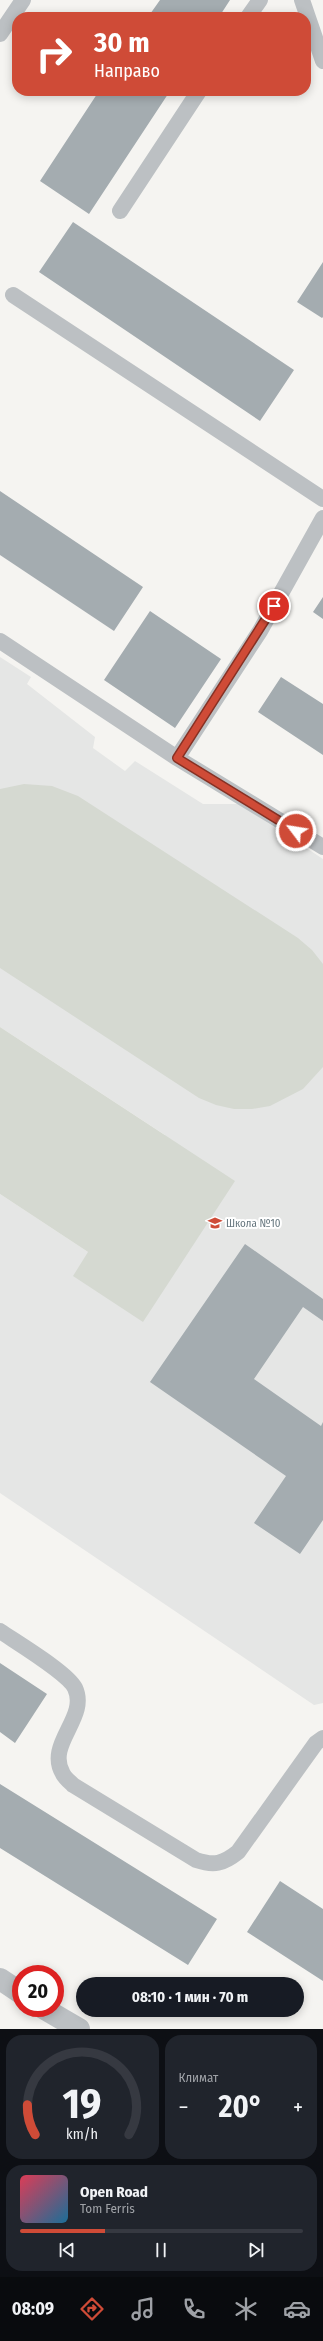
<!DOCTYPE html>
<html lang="ru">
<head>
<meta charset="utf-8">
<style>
	:root { --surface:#171b24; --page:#20242c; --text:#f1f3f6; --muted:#9ea1a6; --line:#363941; --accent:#cf4b37 }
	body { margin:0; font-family:"Fira Sans Condensed",sans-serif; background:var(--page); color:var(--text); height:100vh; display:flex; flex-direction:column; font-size:15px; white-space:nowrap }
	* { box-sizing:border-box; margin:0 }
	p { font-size:13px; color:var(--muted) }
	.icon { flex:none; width:22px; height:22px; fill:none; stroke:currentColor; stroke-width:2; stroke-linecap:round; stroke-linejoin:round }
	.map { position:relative; height:2029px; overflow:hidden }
	.drawer { display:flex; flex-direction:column; gap:6px; padding:6px; background:#0d0f14; flex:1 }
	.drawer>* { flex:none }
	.top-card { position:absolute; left:12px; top:12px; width:299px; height:84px; border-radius:16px; box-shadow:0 2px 10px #0003; background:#cf4b37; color:#fff; overflow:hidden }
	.speed { position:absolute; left:12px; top:1965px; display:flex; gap:8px; font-size:20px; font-weight:700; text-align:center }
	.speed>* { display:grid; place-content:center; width:52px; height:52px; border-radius:50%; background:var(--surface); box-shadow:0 2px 10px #0003; line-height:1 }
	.speed .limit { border:6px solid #d22; background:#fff; color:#111 }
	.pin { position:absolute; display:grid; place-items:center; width:34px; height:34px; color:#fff; margin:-17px; border:2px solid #fff; border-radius:50%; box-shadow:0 1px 4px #0007 }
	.me { position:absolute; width:44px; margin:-22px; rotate:301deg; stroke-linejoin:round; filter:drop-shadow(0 0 3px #0008) }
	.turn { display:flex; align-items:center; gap:14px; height:84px; padding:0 16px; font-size:18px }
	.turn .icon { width:52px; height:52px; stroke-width:2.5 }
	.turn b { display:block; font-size:28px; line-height:34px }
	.big { font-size:30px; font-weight:700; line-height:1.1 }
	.drawer .widget { flex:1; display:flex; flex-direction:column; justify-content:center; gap:6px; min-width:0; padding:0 14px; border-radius:16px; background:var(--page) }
	.drawer .dial { align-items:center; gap:0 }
	.dial svg { height:104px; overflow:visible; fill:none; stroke:var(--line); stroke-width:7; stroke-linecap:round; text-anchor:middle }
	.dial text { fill:var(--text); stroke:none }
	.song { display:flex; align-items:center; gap:12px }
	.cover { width:48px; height:48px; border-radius:6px; background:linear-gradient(135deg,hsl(350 70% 55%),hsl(200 70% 35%)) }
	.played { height:4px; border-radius:2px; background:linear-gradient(90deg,var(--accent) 30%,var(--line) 30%) }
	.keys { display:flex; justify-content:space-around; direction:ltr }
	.heat { display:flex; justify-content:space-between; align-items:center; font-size:22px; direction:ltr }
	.drawer .tiles { flex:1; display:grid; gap:6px; grid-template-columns:1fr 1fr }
	.widget:last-child { grid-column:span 2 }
	.trip { position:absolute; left:76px; top:1977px; width:228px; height:40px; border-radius:20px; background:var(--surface); box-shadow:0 2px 10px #0003; font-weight:700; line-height:40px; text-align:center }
	.menu { display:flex; height:64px; justify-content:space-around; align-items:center; background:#090b0e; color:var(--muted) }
	.menu .icon { width:28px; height:28px }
	.menu .current { color:var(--accent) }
	.menu b { font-size:18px; color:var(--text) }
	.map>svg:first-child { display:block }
	.built { fill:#e5e6e5 }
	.green { fill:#d5d9d1 }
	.building { fill:#a4acb0 }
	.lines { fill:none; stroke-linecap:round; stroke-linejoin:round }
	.lane { stroke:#bcc0c3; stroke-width:16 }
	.street { stroke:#bcc0c3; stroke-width:22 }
	.route-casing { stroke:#873124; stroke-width:10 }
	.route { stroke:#cf4b37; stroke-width:7 }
	.labels { text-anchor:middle; stroke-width:4; stroke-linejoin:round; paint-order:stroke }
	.poi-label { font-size:11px; fill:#67777f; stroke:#fff; text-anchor:start }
</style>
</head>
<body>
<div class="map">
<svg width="323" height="2029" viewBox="0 0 323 2029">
	<rect width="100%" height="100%" fill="#f5f4f1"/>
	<path class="built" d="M0,657l31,20 -4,7 68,53 -2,11 32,23 10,-10 68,43h36l84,55v844l-9,2 -314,-212v-299l88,58 77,-117 -165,-108z"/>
	<path class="green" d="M24,784l28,2 26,10 220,142 14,12 11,14v103l-20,22 -33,17 -18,3h-18l-18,-4 -17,-7 -199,-130v-179z
		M0,1027l235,154 -92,141 -70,-46 15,-24 -88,-58z"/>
	<path class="building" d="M160,0h70l-11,17h-71z
		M99,91h71l-81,123 -49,-33z
		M73,222l221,148 -34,51 -221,-149z
		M323,262v55l-1,1 -25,-16z
		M0,491l143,96 -29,44 -114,-76z
		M323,597v22l-10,-7z
		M150,611l71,48 -46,69 -71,-48z
		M281,677l42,27v51l-65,-43z
		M245,1244l78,55v22l-20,-14 -49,72 67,47 2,-4v98l-23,34 -46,-31 32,-47 -136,-94z
		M0,1663l47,31 -32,49 -15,-11z
		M0,1784l217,135 -29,46 -188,-117z
		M280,1881l43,28v72l-76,-49z"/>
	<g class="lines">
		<path class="lane" d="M302,0l21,61
			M248,17l12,-17
			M0,34l23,-34
			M120,211l79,-120
			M13,295l310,204
			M0,641l177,117 146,89
			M177,758l83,-127 63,-113
			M0,1631c16,11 68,42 75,57 14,30 -30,56 -12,86 2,4 7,8 10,11l123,75c18,6 27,4 42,-8l78,-109 7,-5"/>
		<path class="street" d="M0,1979l21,14
			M43,2008l36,21"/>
	</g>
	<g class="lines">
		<defs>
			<path id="route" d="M274,606l-97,152 119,73"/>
		</defs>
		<use href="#route" class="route-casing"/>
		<use href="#route" class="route"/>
	</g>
	<defs>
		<symbol id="school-bare" viewBox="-9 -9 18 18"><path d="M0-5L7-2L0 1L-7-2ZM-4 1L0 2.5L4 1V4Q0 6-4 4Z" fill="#cf4b37" stroke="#fff" stroke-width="2.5" paint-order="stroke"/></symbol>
	</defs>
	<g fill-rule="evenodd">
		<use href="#school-bare" x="205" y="1213" width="20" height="20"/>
	</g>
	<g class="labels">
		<g class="poi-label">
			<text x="226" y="1227">Школа №10</text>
		</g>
	</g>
</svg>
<div class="speed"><div class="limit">20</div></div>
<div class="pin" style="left:274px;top:606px;background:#d93025"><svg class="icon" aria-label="arrive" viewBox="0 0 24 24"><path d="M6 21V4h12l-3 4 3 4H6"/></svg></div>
<svg class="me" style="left:296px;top:831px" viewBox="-20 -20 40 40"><circle r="17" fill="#cf4b37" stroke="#fff" stroke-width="3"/><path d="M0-11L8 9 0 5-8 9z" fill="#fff"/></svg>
<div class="trip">08:10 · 1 мин · 70 m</div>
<div class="top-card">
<div class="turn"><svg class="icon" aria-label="right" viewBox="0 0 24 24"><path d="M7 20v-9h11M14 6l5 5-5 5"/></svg><div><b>30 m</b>Направо</div></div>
</div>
</div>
<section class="drawer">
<div class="tiles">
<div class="widget dial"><svg viewBox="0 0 100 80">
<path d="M14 69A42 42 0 1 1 86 69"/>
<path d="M14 69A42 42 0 0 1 8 46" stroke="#cf4b37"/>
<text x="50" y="56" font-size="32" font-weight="700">19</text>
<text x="50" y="72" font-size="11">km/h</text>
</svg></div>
<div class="widget"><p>Климат</p>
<div class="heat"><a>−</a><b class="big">20°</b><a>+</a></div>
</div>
<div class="widget">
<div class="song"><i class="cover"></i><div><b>Open Road</b><p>Tom Ferris</p></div></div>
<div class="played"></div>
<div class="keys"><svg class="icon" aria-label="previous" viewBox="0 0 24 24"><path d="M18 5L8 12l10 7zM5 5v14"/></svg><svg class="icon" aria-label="pause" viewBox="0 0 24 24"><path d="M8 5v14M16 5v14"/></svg><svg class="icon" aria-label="next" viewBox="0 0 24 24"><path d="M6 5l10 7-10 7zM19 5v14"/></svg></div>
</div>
</div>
</section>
<nav class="menu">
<b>08:09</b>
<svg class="icon current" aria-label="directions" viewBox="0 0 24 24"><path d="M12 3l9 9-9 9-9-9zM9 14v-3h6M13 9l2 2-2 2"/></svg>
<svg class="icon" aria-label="music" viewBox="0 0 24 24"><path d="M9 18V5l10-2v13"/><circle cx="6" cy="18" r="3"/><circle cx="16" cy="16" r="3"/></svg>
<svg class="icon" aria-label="phone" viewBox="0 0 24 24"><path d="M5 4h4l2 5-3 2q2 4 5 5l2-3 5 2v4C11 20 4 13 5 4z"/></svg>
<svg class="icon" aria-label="climate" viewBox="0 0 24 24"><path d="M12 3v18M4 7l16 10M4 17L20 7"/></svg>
<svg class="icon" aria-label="car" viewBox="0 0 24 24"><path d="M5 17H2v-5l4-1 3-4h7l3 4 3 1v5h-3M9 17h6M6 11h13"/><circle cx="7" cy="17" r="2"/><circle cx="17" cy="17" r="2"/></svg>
</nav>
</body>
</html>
